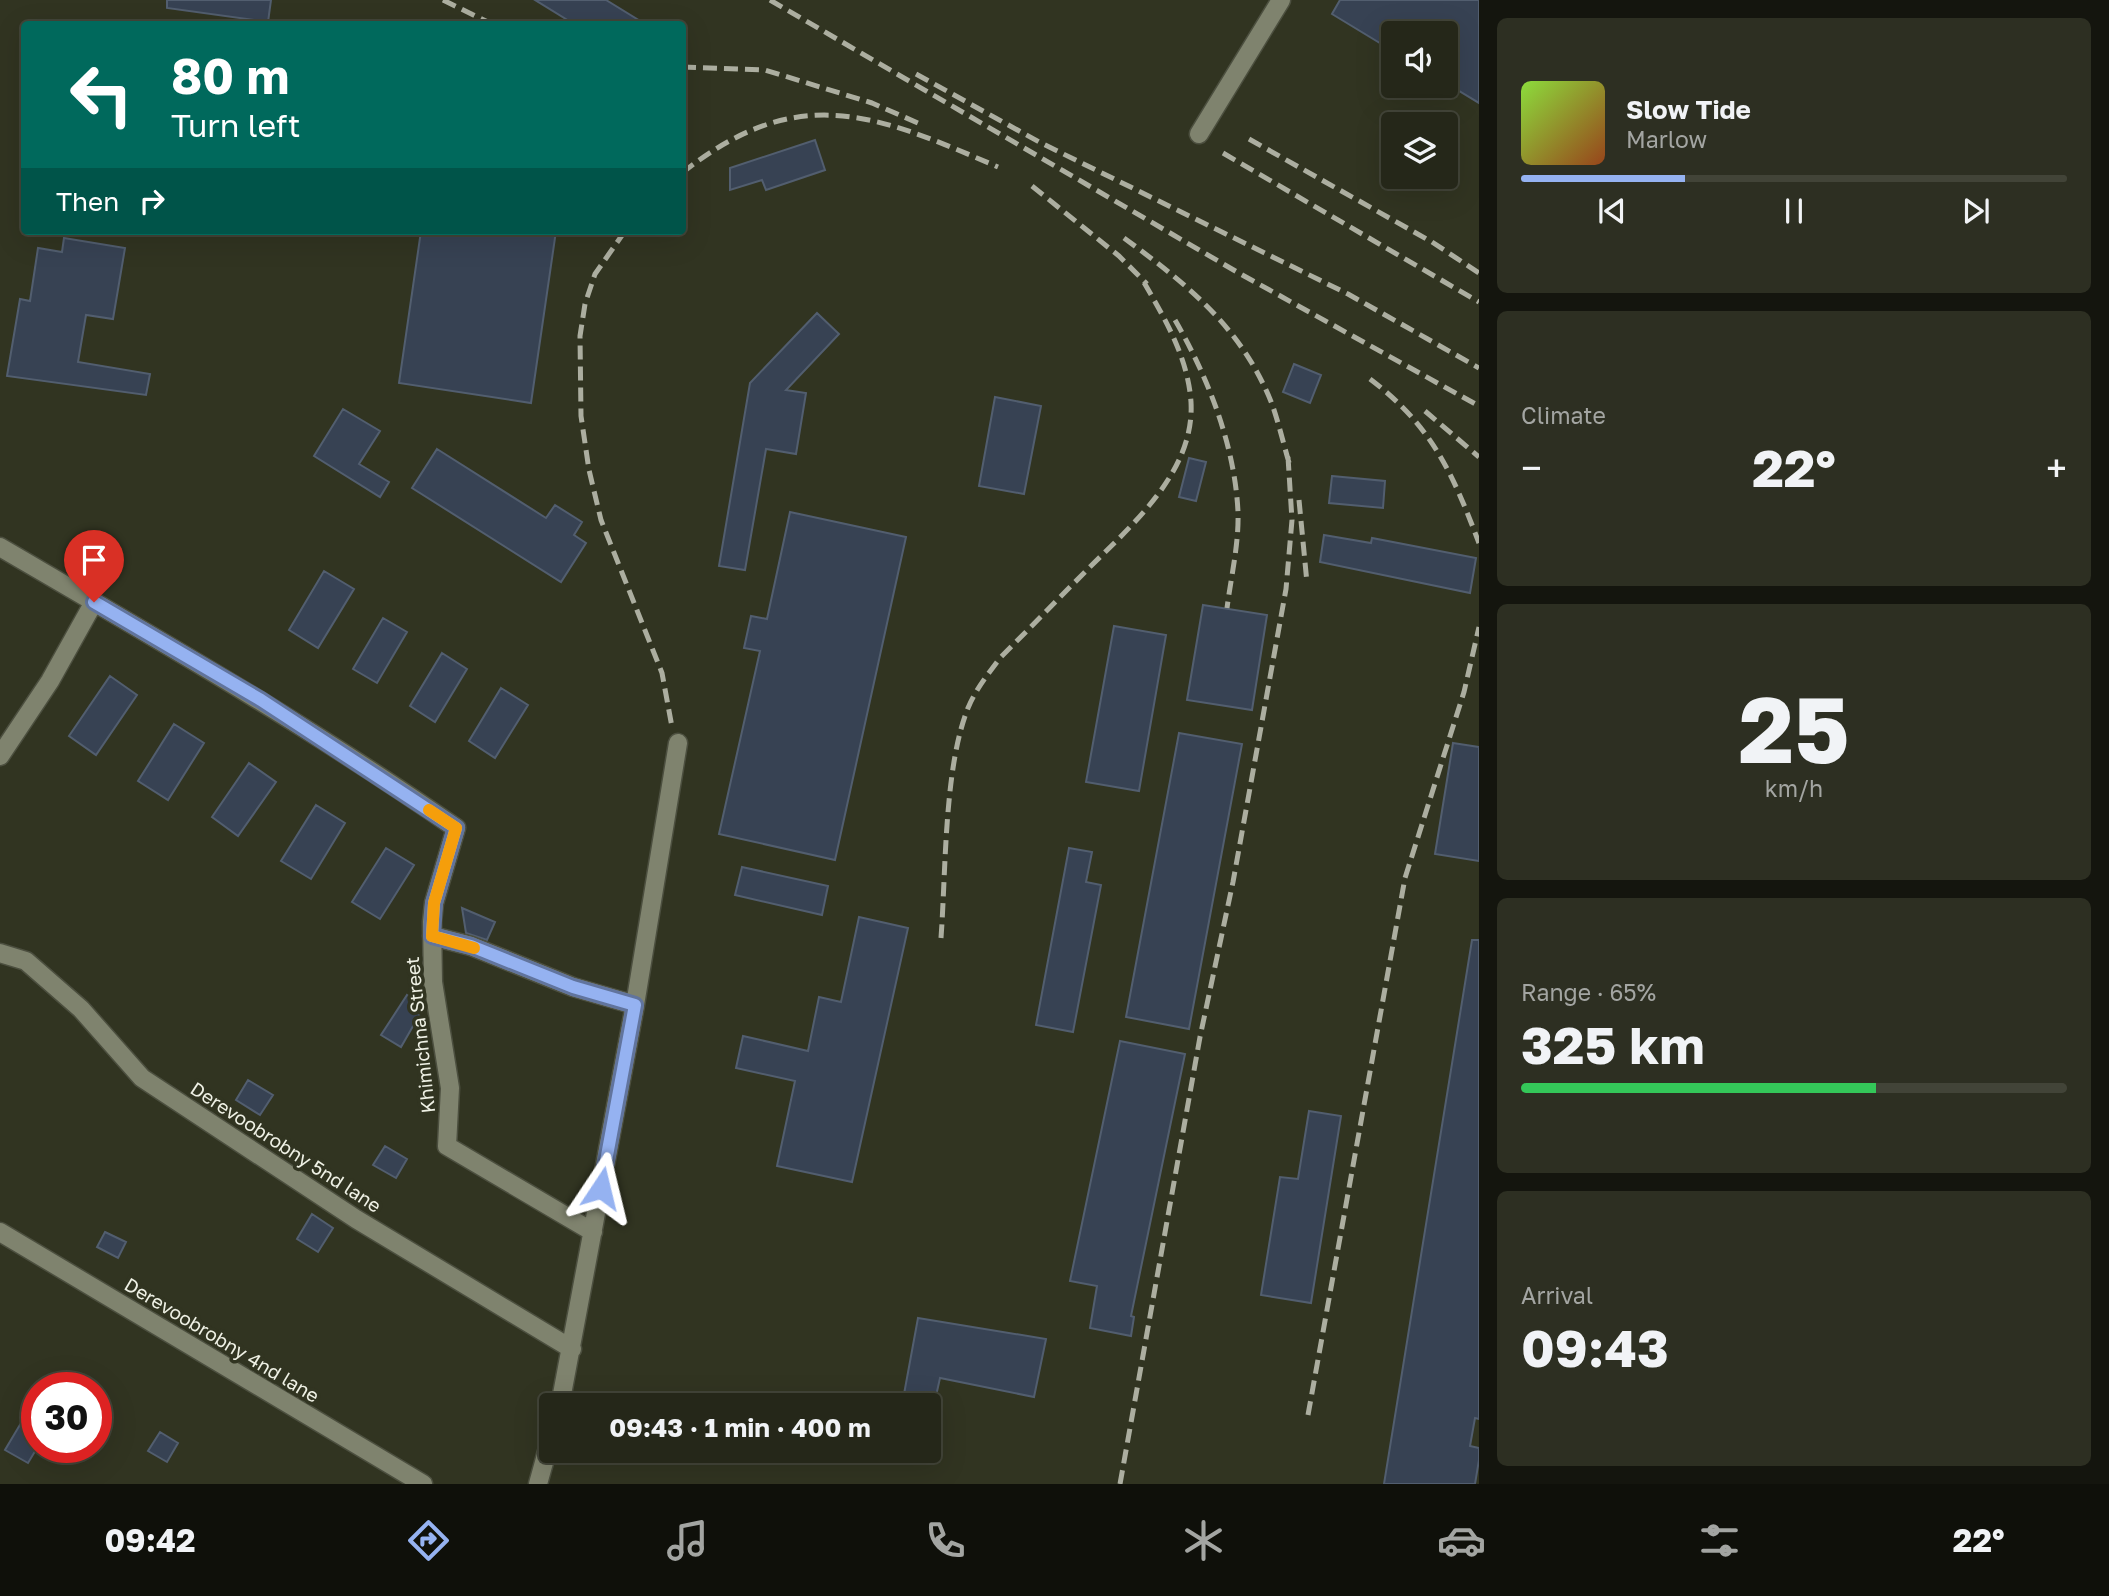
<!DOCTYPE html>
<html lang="en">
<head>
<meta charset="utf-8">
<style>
	:root { --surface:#252719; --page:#2d2f22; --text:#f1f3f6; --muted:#a3a5a2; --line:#424438; --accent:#95b2f1 }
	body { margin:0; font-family:"Golos Text",sans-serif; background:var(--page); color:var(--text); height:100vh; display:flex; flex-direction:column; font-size:26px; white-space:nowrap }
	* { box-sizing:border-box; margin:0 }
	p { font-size:23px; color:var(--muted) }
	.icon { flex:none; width:38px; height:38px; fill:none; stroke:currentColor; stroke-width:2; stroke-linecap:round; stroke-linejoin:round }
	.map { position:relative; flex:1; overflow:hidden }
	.details { display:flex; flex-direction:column; gap:18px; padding:18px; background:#14150e; width:630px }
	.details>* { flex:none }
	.hud { position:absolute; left:21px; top:21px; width:665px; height:214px; border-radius:7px; box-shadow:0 7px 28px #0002,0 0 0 2px var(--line); background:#00695c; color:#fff; overflow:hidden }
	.controls { position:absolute; left:1381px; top:21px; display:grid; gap:14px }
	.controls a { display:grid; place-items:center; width:77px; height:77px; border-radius:7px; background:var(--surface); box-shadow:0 7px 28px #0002,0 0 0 2px var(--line); font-size:35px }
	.speed { position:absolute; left:21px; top:1372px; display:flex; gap:14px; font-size:35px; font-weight:700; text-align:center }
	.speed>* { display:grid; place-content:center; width:91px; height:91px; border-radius:50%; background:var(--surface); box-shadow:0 7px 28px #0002,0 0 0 2px var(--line); line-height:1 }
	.speed .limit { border:10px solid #d22; background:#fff; color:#111 }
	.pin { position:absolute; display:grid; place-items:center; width:60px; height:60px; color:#fff; margin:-72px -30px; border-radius:50% 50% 50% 0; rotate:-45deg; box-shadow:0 0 7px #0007 }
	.pin .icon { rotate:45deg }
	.me { position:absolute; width:77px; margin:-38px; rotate:10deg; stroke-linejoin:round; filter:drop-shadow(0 0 5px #0008) }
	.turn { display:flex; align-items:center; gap:24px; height:147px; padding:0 35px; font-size:32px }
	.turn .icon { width:91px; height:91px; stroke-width:2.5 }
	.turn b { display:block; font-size:49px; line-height:60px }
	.then { display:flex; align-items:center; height:66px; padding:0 35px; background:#0003; gap:14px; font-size:26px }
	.big { font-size:52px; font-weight:700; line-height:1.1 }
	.details .widget { flex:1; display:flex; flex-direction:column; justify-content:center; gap:10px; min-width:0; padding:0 24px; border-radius:10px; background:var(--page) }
	.details .dial { align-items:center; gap:0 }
	.dial b { font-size:91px; line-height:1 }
	.song { display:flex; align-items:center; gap:21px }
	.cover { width:84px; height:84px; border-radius:10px; background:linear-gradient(135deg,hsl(90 70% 55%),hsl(20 70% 35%)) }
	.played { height:7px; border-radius:4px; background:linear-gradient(90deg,var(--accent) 30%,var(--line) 30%) }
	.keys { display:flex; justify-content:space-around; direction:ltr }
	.heat { display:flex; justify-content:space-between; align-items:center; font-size:38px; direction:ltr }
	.charge { height:10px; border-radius:5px; background:linear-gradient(90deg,#34c759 65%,var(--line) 0) }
	.trip { position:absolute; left:539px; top:1393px; width:402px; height:70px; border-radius:7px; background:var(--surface); box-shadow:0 7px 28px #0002,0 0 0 2px var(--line); font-weight:700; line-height:70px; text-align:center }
	.tabs { display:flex; height:112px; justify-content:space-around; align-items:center; background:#0f100a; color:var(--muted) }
	.tabs .icon { width:49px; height:49px }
	.tabs .current { color:var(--accent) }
	.tabs b { font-size:32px; color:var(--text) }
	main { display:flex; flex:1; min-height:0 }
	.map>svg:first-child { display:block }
	.building { fill:#374253; stroke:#525e6f; stroke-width:2 }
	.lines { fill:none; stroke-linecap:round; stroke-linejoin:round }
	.minor-casing { stroke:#4c4f3f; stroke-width:21 }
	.minor { stroke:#7f836e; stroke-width:18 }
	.rail { stroke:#acaea0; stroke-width:5; stroke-dasharray:14 7; stroke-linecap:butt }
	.route-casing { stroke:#61749d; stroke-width:18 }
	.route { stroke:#95b2f1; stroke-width:12 }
	.slow { stroke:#f59e0b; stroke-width:12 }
	.labels { text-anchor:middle; stroke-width:7; stroke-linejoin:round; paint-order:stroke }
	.street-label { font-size:19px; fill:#eff1e5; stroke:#313421 }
</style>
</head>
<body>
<main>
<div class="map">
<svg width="1479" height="1484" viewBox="0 0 1479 1484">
	<rect width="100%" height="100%" fill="#313421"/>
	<path class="building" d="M167,0h104l-3,22 -101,-14z
		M535,0h71l39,24h-71z
		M1340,0h139v103l-33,-20v-50h-53v18l-61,-37z
		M815,140l10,30 -59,20 -4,-10 -32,10v-22z
		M421,231h135l-25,172 -132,-20z
		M64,238l61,10 -12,71 -27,-4 -8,47 72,12 -4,21 -139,-19 13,-77 10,2 8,-53 24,4z
		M817,313l22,21 -53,56 20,3 -10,61 -30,-5 -21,121 -26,-4 31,-183z
		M1294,364l27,11 -11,28 -27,-11z
		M995,397l46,9 -17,88 -45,-8z
		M343,409l37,22 -21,33 30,18 -9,15 -66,-41z
		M437,449l109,69 9,-13 27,17 -8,13 12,8 -25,39 -149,-94z
		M1189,458l17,4 -10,39 -17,-4z
		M1332,476l53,5 -2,27 -54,-5z
		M790,512l116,25 -71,323 -116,-26 41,-183 -16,-3 7,-32 16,3z
		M1324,535l47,8 1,-5 104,20 -6,35 -150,-31z
		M324,571l30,18 -36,59 -29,-18z
		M1203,605l64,10 -15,95 -65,-10z
		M383,618l24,14 -30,51 -24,-14z
		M1114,626l52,9 -27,156 -53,-9z
		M442,653l25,16 -32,53 -25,-16z
		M110,676l27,19 -41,60 -27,-19z
		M501,688l27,17 -33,53 -26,-17z
		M174,724l30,19 -36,57 -30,-19z
		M1179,733l63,11 -53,285 -63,-12z
		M1453,743l26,4v114l-44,-7z
		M249,763l27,19 -38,54 -26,-19z
		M316,805l29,18 -34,56 -30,-18z
		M386,848l28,17 -34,54 -28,-17z
		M1069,848l23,4 -6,30 15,3 -28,147 -37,-7z
		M742,867l86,19 -6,29 -87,-20z
		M462,908l33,14 -8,18 -21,-7z
		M859,917l49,11 -56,254 -75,-16 18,-85 -59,-13 7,-32 65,15 11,-54 22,5z
		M1472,940h7v479l-4,-1 -5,28 9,2v12l-4,24h-91z
		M407,995l17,12 -23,40 -20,-12z
		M1120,1041l65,13 -54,262 3,1 -3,19 -41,-8 7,-42 -27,-5z
		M248,1080l25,15 -13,20 -24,-15z
		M1309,1111l32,5 -30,187 -50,-8 19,-118 18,2z
		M385,1146l22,13 -11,19 -23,-13z
		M312,1214l21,14 -15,24 -21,-13z
		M105,1232l21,10 -8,16 -21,-11z
		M918,1318l128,21 -12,58 -94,-19 -6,27h-32z
		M21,1423l16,9v16l-9,15 -23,-13z
		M160,1432l18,11 -11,19 -19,-11z"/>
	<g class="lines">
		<defs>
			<path id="minor" d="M1199,134l82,-134
				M0,547c154,90 309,179 456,281l-22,75 -2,19 1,60 17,106 -3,58 146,86
				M0,756l50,-75 44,-79
				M432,936l39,10 102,41 62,18
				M0,953l26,8 55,48 61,69 214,141 216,130
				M0,1232l423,252
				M560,1405l75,-400 43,-262
				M538,1484l13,-47"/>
		</defs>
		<use href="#minor" class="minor-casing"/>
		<use href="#minor" class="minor"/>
		<path class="rail" d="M443,0l49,24
			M770,0l467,272 242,134
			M682,67l83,3 107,33 46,20
			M916,74l125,69 307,151 131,74
			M1249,139l183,103 47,31
			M1223,153l256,149
			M682,173c117,-93 195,-58 316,-6
			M1032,186l87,70 28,28
			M625,231l-30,43 -10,30 -5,32 1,80 8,54 12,50 61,153 10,54
			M1124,238c64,47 118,90 148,166 7,20 12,42 18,62
			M1175,320c33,57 60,126 63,192 1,32 -7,65 -11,96
			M1370,379c62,47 82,93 109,164
			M1425,411l54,46
			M1299,500l8,83
			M941,938c5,-68 3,-170 27,-230 8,-19 20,-34 32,-50 28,-28 55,-56 83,-84 45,-46 112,-100 108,-172 -3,-45 -27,-85 -49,-123
			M1308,1415l97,-537 59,-186 15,-65
			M1120,1484l80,-447 33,-155 53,-293 6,-69 -4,-63"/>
	</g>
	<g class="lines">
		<defs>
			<path id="route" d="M94,602l167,98 195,128 -22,75 -2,33 39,10 102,41 62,18 -34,183"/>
		</defs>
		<use href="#route" class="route-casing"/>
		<use href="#route" class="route"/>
		<path class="slow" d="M429,810l27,18 -22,75 -2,33 42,12"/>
	</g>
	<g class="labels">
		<g class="street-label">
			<text transform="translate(420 1035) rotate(-96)" y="7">Khimichna Street</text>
			<text transform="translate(286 1147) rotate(33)" y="7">Derevoobrobny 5nd lane</text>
			<text transform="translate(222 1340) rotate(31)" y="7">Derevoobrobny 4nd lane</text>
		</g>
	</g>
</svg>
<div class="controls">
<a><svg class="icon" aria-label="sound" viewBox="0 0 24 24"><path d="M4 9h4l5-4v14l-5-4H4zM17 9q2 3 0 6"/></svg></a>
<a><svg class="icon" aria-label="layers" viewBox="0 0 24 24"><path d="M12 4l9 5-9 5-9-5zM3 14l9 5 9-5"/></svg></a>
</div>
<div class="speed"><div class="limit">30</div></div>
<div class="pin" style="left:94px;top:602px;background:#d93025"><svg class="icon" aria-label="arrive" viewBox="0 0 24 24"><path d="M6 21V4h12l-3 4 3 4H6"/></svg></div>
<svg class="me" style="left:601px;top:1188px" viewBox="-20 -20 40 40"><path d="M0-17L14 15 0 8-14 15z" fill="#95b2f1" stroke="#fff" stroke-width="4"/></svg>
<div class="trip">09:43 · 1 min · 400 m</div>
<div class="hud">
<div class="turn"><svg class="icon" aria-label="left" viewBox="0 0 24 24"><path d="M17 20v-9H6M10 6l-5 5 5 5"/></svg><div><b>80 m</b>Turn left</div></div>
<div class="then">Then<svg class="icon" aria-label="right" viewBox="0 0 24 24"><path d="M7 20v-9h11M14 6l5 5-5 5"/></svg></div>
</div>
</div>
<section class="details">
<div class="widget">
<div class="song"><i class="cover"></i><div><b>Slow Tide</b><p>Marlow</p></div></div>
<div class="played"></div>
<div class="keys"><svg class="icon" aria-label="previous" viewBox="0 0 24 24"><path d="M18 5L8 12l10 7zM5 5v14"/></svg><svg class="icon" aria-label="pause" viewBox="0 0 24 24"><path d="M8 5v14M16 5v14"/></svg><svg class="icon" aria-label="next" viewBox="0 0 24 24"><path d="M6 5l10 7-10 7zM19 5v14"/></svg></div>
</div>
<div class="widget"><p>Climate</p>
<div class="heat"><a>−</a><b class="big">22°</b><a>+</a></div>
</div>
<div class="widget dial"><b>25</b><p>km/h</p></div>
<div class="widget"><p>Range · 65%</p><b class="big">325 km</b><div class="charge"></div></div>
<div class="widget"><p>Arrival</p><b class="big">09:43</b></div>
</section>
</main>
<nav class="tabs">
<b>09:42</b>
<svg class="icon current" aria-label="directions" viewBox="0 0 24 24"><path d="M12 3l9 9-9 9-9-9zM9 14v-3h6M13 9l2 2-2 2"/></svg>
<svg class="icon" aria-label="music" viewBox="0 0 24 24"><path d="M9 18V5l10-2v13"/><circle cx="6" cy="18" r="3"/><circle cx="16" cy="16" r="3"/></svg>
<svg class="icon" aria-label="phone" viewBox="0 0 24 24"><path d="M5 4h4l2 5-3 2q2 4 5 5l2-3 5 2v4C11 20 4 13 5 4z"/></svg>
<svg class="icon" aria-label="climate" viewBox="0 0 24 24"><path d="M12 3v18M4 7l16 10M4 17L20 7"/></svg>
<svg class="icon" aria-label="car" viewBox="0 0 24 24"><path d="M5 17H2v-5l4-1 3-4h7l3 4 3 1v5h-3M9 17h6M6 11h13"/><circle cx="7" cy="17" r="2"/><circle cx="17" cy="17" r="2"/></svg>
<svg class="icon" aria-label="filters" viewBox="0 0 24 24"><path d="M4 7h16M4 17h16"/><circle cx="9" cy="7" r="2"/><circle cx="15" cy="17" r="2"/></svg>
<b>22°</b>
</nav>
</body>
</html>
